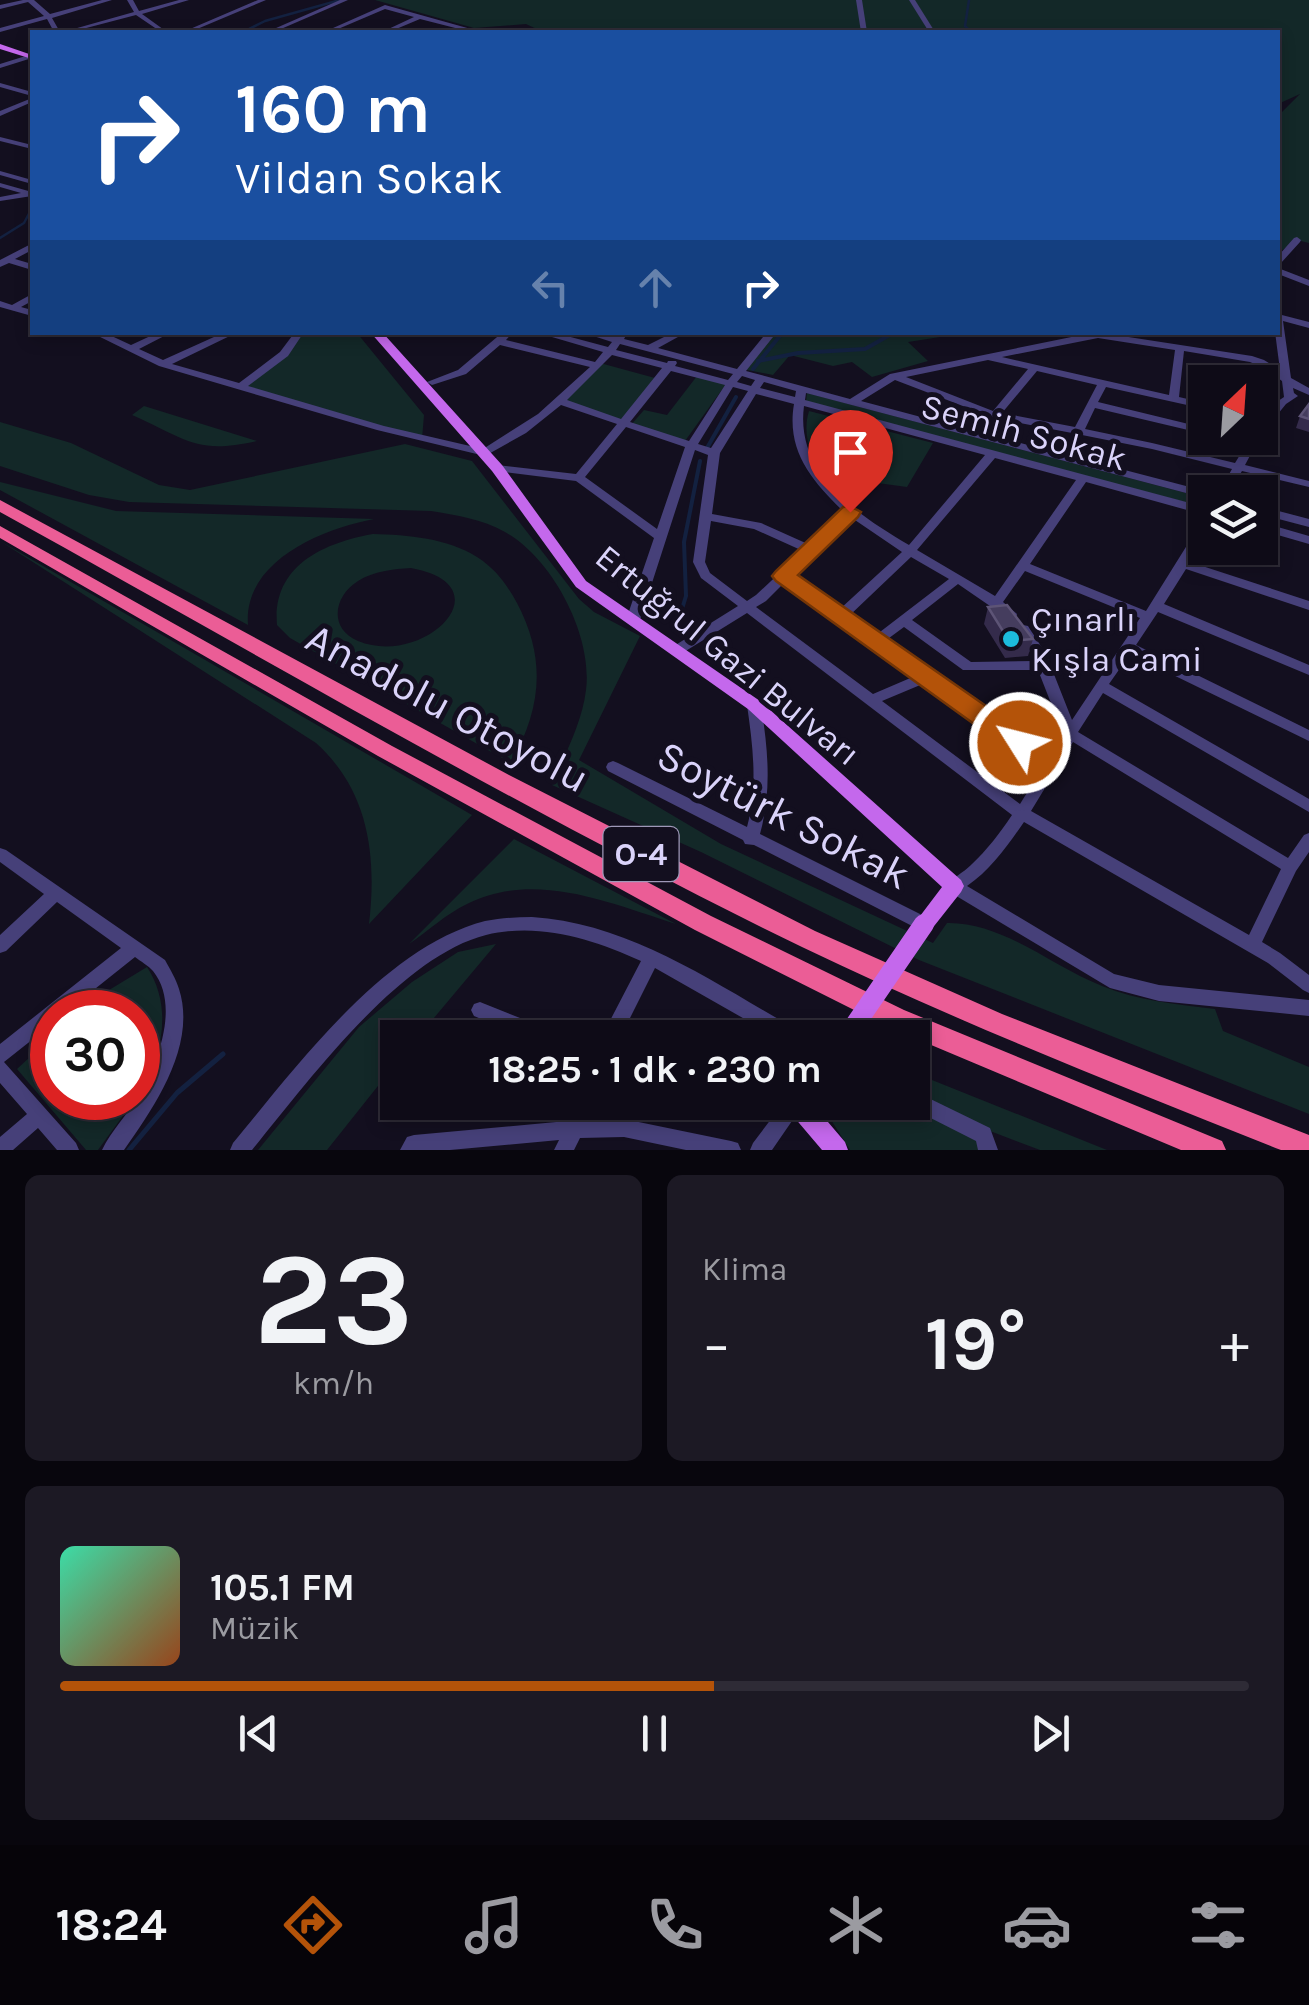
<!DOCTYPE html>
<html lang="tr">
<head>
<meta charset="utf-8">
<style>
	:root { --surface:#0e0b17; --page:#1c1924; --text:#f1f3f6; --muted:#9b9ba1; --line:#2e2b36; --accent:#b45309 }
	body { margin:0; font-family:Karla,sans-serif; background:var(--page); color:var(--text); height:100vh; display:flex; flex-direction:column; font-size:38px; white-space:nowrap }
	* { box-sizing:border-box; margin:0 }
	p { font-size:32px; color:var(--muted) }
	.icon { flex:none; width:55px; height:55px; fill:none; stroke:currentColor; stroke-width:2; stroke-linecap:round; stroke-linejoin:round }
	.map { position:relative; height:1150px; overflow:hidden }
	.side { display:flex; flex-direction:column; gap:25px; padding:25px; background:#08060d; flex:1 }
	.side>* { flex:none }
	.hud { position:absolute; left:30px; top:30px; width:1250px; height:305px; border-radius:0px; box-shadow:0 5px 15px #0003,0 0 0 2px var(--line); background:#1a4fa0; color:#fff; overflow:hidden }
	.needle { width:65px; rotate:25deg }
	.tools { position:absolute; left:1188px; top:365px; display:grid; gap:20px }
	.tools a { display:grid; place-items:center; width:90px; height:90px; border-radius:0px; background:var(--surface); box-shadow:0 5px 15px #0003,0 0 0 2px var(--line); font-size:50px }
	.speed { position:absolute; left:30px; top:990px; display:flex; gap:20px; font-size:50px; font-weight:700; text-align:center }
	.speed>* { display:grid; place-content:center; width:130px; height:130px; border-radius:50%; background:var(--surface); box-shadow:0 5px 15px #0003,0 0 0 2px var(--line); line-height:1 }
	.speed .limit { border:15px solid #d22; background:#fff; color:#111 }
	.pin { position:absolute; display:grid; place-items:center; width:85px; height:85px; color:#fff; margin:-102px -42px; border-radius:50% 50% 50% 0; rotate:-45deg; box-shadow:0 0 10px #0007 }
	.pin .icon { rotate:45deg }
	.me { position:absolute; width:110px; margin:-55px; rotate:306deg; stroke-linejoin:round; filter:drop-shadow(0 0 8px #0008) }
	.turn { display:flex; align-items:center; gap:35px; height:210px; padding:0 40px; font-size:45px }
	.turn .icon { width:130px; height:130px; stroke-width:2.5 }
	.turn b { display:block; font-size:70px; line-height:85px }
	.lanes { display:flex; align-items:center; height:95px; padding:0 40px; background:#0003; justify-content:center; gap:50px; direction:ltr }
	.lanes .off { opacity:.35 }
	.big { font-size:75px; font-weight:700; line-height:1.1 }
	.side .widget { flex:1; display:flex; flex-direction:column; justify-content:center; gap:15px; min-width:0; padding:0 35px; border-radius:15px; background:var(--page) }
	.side .dial { align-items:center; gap:0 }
	.dial b { font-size:130px; line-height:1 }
	.song { display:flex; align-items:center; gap:30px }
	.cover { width:120px; height:120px; border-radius:15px; background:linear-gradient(135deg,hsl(160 70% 55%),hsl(20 70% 35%)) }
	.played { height:10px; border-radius:5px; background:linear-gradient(90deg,var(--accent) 55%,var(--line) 55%) }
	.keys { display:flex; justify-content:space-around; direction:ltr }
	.heat { display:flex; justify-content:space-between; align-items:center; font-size:55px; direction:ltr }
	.side .tiles { flex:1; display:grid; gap:25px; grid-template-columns:1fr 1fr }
	.widget:last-child { grid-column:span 2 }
	.trip { position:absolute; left:380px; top:1020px; width:550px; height:100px; border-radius:0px; background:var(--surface); box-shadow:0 5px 15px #0003,0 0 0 2px var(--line); font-weight:700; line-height:100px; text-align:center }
	.tab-bar { display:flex; height:160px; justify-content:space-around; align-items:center; background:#060409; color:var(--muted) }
	.tab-bar .icon { width:70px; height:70px }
	.tab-bar .active { color:var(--accent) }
	.tab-bar b { font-size:45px; color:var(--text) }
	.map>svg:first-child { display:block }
	.green { fill:#132828; fill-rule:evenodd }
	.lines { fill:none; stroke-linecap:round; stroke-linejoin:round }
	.stream-far2 { stroke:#132140; stroke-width:2.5 }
	.stream-far1 { stroke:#132140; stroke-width:4 }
	.stream { stroke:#132140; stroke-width:5 }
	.minor { fill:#464079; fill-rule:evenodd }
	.major { fill:#c468ec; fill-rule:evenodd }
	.highway { fill:#eb5d96; fill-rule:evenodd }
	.major-bridge { stroke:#c468ec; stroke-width:20 }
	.wall { fill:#342b4b }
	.building { fill:#453d5e; stroke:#5d5476; stroke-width:2.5 }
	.route { fill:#b45309; stroke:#753606; stroke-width:2.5 }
	.poi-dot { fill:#1cbbdd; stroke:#130f1f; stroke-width:4 }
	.labels { text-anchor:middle; stroke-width:10; stroke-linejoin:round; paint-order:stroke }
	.shield { fill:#130f1f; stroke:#9e98b8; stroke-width:2.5 }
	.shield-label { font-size:32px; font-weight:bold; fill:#dad3fa }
	.street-label { font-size:35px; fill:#dad3fa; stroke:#130f1f }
	.poi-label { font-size:35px; fill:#dad3fa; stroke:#130f1f; text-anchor:start }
	.near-street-label { font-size:42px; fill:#dad3fa; stroke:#130f1f }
</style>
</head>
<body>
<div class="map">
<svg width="1309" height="1150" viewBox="0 0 1309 1150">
	<rect width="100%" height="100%" fill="#130f1f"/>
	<path class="green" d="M375,0h934v243l-12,-3 -19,13v-137l22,-22 -22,10v-72h-735l-17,-8 -52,4z
		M300,333h57l67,82 -2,24 -182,-52 33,-22z
		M773,333h193l-58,9 20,19 -56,16 -20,-15 -19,4 -43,-11 -17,20 -31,-6z
		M600,363l55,15 -35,43 -59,-21z
		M697,376l29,8 -41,57 -55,-15 14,-16 23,5z
		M807,393l398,105 -2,9 -397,-105z
		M144,406l113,35c-62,14 -70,-2 -125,-26z
		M809,411l124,32 -26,44 -81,-11c-16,-19 -24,-42 -17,-65z
		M0,422l71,21 88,42 31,5 215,-46 67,17 107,138 15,13 46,24 -61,124 142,84 212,99 14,-20c56,-1 104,43 155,63 36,15 74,18 113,23l8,22 86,36v47l-390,-154 -218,-108 -149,-67c13,-31 30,-62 34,-95 7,-54 -33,-131 -81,-158 -23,-13 -49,-17 -74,-21l-302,-9 -40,-7 -89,-29z
		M0,482l116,29 258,8c-52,10 -131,42 -126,106l-248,-135z
		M373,534c35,1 74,4 104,23 19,12 30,28 40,46 30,57 24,106 -6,160l-221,-125 -13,-13c-5,-59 46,-82 96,-91zM411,568c97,18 12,100 -53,73 -30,-13 -24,-45 0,-60 16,-10 35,-12 53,-13z
		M0,541l472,274 -103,109c8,-68 0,-133 -53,-181z
		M514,839l162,85c-67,-21 -141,-54 -209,-20 -21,10 -39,27 -58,40z
		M496,944l-78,93 -20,1 -1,24 -70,88h-69l101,-123 53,-45 46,-30z
		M147,967c26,40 16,88 -9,128v-83h-39l-13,-8z
		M31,1056l21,15v27h84l-38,52h-12l-69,-81z
		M912,1072l195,78h-67l-50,-19 -77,-39z
		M902,1103l75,34 6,13h-133l-29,-46z"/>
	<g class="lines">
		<path class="stream-far2" d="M969,0l-4,26 6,6
			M243,32l22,-11 75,-21
			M0,238l24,-15 8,-15"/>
		<path class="stream-far1" d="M758,361l40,-8 67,-4 30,-17
			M753,369l30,-37
			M707,448l29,-51
			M682,609l4,-13 -2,-54 16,-81"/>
		<path class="stream" d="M129,1150l48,-57 46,-39"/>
		<path class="minor" d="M23,0h11l16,14 52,-14h10l-60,18 8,14h-6l-7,-13 -47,13v-4l44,-12 -16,-14 -28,7v-4z
			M127,0h6l6,11 40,-11h10l-47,14 25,18h-6l-25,-17 -65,17h-8l71,-20z
			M258,0h8l-76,32h-7z
			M340,0h8l-74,32h-7z
			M856,0h6l5,32h-6z
			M909,0h6l20,32h-6z
			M385,5l93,26 1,1h-8l-51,-13 -31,13h-7l32,-15 -29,-8 -54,23h-7z
			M32,54v4l-32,10v-4z
			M0,83l32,9v4l-32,-9z
			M32,98v4l-32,14v-5z
			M0,137l32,8v4l-32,-8z
			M0,171l32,9v4l-32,-9z
			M0,183l32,9v4l-32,5v-4l21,-4 -21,-6z
			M1297,237l4,3 -1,2 -19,21 -3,1v-8l16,-18z
			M29,245h3v5l-17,9 17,5v6l-23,-7 -9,4v-7z
			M1278,268l31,12v6l-31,-12z
			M32,294v7l-11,6 11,3v6l-32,-9v-6l12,4z
			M1278,314l31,8v6l-26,-7 8,57 18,10v7l-16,-7 1,5 4,3 -12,8 -22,27 -4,1c0,-13 12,-28 24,-35l-2,-16 -18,-13 -14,-6 -66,-11 -5,46 26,6v6l-99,-22 -8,15 107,26v6l-110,-26 -10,21 67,14 83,20 11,-18 -19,-5 -1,-2 23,1 11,-2 -15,28 64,16v6l-67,-16 -13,21h-10l13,-23 -80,-20 -70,-14 -11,21 138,36h-4v6l-399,-105 -1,7 400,107v8l-119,-33 -56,82 116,47 53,-85 6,-4v15l-15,25 119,39v9l-123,-41 -22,35 145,61v10l-151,-63 -22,33 173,85v11l-179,-87 -21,30 200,115v13l-206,-119 -25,39 210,126 16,-23 5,-2v19l-13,19 -34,71 18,11 29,22v18l-6,-3 -35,-27 -244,-141c-16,23 -33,48 -57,64l147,88 45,11 150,15v16l-150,-15 -49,-13 -162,-97 -2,-5c7,-9 17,-13 25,-21 16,-15 29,-32 41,-50l-265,-202 -63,39h-10l-2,-3 2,-3 64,-40 -37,-28 -8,-16 15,-107 -13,-5 -55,170 -7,4 -7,-4 28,-82 -78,-57 -79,-10 -6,-3 6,-3 79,9 41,-50 -56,-19 -35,28 -41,23 -108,-26 -218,-64 -69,-34h13l28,13 28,-13h13l-33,17 24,11 62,-28h13l-66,32 67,19 41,-31 15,-20h9l-16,24 -40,30 136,40 99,23 55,-35 52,-47 -90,-22 -34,29 -34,11 -5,-3 31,-12 45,-38h10l-7,8 89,22 8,-10 -68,-20h17l56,15 4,-5 -31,-10h17l17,5 4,-5h9l-4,7 24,6 26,-13h13l-29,16 79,21 30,-37h10l-31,39 104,28 40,-25 206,-42 156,24 12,4 16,10 -5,-38h3zM1098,338l77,12 -6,45 -167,-38zM620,344l113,30 -5,6 -53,-14 2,-3 -1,-2h-8l-1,2 -51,-13zM612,355l50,13 -41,51 -54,-19zM988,360l40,9 -35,42 -87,-34zM671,371l54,14 -36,56 -59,-19zM1037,371l60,14 -22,42 -73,-14zM742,376l13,4 -4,6 -14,-4zM895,380l94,36 -8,17 -120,-32zM764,382l32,9 -1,6 -35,-9zM733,387l15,4 -37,57 -13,-4zM756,394l38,10c-8,47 18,77 50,108l-34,33 -49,-22 -49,-9 8,-61zM804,406l181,49 -76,90c-51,-30 -114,-71 -105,-139zM999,419l73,14 -11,21 -70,-19zM626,427l59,20 -28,82 -72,-52zM995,458l81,22 -81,116 -78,-46zM852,518l50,34 -62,57 -48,-33zM711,521l43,8 49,22 -47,44 -9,6 -37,-28 -5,-11zM911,557l38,22 -73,56 -27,-19zM1025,571l115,47 -68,102 -26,-66 -18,-28 -5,-1 -7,4 19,32 -64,1 -59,-42 46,-36 48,33h10l1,-3 -14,-12zM785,582l130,94 -42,18 -117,-87 10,-6zM904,627l59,43h75l25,64 -14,22 -164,-115zM925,683l118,84 -23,37 -138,-103zM1073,742l208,127 -32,66 -218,-124z
			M1260,506l49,13v8l-49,-13z
			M1260,522l49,14v8l-49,-14z
			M754,700l5,1 2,4c7,45 11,85 -1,129l170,85 2,5 -2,5 -6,2 -6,-2 -164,-84 -9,-1 -2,-4 -135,-69 -2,-4 2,-4 5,-2 5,2 129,64c11,-41 6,-80 0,-122l2,-4z
			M0,848l6,2 159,110c5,9 11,19 14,29 18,56 -24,117 -55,161h-22c9,-19 25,-35 35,-52 20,-33 44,-92 16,-127 -4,-5 -13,-10 -18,-14l-69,55h-14v12l-48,38 72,81 3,7h-22l-19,-22 -25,22h-13v-13l27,-23 -27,-31v-39l121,-96 -64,-46 -51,49 -6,2v-18l44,-41 -44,-32z
			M532,917c99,6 185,68 269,115l3,6h-26l-123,-70 -35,70h-19l40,-77c-48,-22 -102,-39 -155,-26 -87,22 -179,148 -234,215h-22l3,-7c64,-77 151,-196 252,-222 16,-3 31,-4 47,-4z
			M480,1002l75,30 3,6h-31l-53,-22 -3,-6 3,-6z
			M912,1090l78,38 8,22h-20l-2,-9 -71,-36 -1,-3h8z
			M571,1102h18l-3,17h38l107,22 7,2 3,7h-55l-62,-13 -44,1 -6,12h-20l5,-10 -109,10h-50l7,-13 7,-2 153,-14z
			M784,1102h18l1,3 -31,45h-22l3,-7z"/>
		<path class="major" d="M0,44l32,11v4l-32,-10z
			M370,332h12l120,133 84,116 174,120 201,179 3,6 -3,6 -30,38 -7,2 -7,-2 -3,-6 28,-37 -194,-178 -172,-122 -84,-116z
			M785,1102h26l34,40 3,8h-26l-34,-40z"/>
		<path class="highway" d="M0,500l509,275 306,156 187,83 307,121v15h-28c-161,-64 -323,-128 -479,-203 -274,-133 -536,-288 -802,-435z
			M0,526l392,220 319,170 193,94 318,131 4,9h-45l-295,-124 -191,-96 -317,-174 -378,-218z"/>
		<path class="major-bridge" d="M846,1038l78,-114"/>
	</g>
	<path class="wall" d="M1309,404v28l-13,-4 4,-12z
		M988,607l45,32 -5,17 -23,2 -21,-34z"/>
	<path class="building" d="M1309,404v15l-9,-3z
		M1007,605l26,34 -24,2 -21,-34z"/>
	<path class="route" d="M850,506l11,6 -3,5 -60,58 231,161 4,7 -4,7h-19l-234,-169 -4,-5 4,-5 67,-64z"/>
	<circle class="poi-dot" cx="1011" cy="639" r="10"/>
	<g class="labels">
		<rect class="shield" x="603.5" y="827" width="75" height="54" rx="8"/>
		<g class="shield-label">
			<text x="641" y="865">O-4</text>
		</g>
		<g class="street-label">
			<text transform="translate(1024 432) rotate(15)" y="12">Semih Sokak</text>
			<text transform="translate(728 655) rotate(39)" y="12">Ertuğrul Gazi Bulvarı</text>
		</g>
		<g class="poi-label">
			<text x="1031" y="631">Çınarlı<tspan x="1031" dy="40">Kışla Cami</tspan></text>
		</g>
		<g class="near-street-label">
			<text transform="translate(448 707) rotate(28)" y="15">Anadolu Otoyolu</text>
			<text transform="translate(784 814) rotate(27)" y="15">Soytürk Sokak</text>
		</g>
	</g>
</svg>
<div class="tools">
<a><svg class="needle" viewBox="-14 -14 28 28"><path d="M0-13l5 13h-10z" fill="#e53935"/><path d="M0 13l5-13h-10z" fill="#9b9ba1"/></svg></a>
<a><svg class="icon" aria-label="layers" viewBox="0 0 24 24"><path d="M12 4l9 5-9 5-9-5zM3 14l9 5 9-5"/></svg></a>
</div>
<div class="speed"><div class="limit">30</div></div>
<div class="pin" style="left:850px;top:512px;background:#d93025"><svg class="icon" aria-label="arrive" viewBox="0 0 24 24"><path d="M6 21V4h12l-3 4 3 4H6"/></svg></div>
<svg class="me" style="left:1020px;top:743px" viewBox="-20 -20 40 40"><circle r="17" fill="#b45309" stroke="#fff" stroke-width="3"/><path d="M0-11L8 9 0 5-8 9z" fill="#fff"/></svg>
<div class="trip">18:25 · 1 dk · 230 m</div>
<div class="hud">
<div class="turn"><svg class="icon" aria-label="right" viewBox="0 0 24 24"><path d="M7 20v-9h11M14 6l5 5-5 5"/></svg><div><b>160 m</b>Vildan Sokak</div></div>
<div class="lanes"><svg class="icon off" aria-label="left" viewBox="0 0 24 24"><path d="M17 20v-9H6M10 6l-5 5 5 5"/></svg><svg class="icon off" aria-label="ahead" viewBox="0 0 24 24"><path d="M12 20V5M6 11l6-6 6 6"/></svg><svg class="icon" aria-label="right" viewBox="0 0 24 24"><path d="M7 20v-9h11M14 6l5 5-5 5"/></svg></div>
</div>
</div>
<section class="side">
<div class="tiles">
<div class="widget dial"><b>23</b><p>km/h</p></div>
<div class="widget"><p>Klima</p>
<div class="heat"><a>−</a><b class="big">19°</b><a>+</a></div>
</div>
<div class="widget">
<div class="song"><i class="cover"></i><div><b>105.1 FM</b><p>Müzik</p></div></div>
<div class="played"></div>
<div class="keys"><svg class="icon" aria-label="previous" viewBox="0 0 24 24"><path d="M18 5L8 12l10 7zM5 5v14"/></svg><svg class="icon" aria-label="pause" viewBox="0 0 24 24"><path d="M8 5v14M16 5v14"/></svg><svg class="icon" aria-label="next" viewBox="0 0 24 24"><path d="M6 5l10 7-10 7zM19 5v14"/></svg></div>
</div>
</div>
</section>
<nav class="tab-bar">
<b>18:24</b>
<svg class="icon active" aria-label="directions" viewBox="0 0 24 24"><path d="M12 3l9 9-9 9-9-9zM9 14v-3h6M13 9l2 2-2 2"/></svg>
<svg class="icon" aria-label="music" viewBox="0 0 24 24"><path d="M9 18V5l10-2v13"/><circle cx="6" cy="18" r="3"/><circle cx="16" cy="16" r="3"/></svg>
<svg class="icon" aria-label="phone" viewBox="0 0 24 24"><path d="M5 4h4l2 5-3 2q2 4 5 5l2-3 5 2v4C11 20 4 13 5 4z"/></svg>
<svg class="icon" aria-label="climate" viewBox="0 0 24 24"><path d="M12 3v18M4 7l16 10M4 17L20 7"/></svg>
<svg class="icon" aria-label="car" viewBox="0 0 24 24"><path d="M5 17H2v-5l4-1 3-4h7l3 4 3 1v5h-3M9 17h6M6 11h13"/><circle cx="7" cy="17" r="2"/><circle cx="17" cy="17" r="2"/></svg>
<svg class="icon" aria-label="filters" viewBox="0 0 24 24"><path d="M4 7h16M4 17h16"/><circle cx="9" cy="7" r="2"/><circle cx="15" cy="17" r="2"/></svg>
</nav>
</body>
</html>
